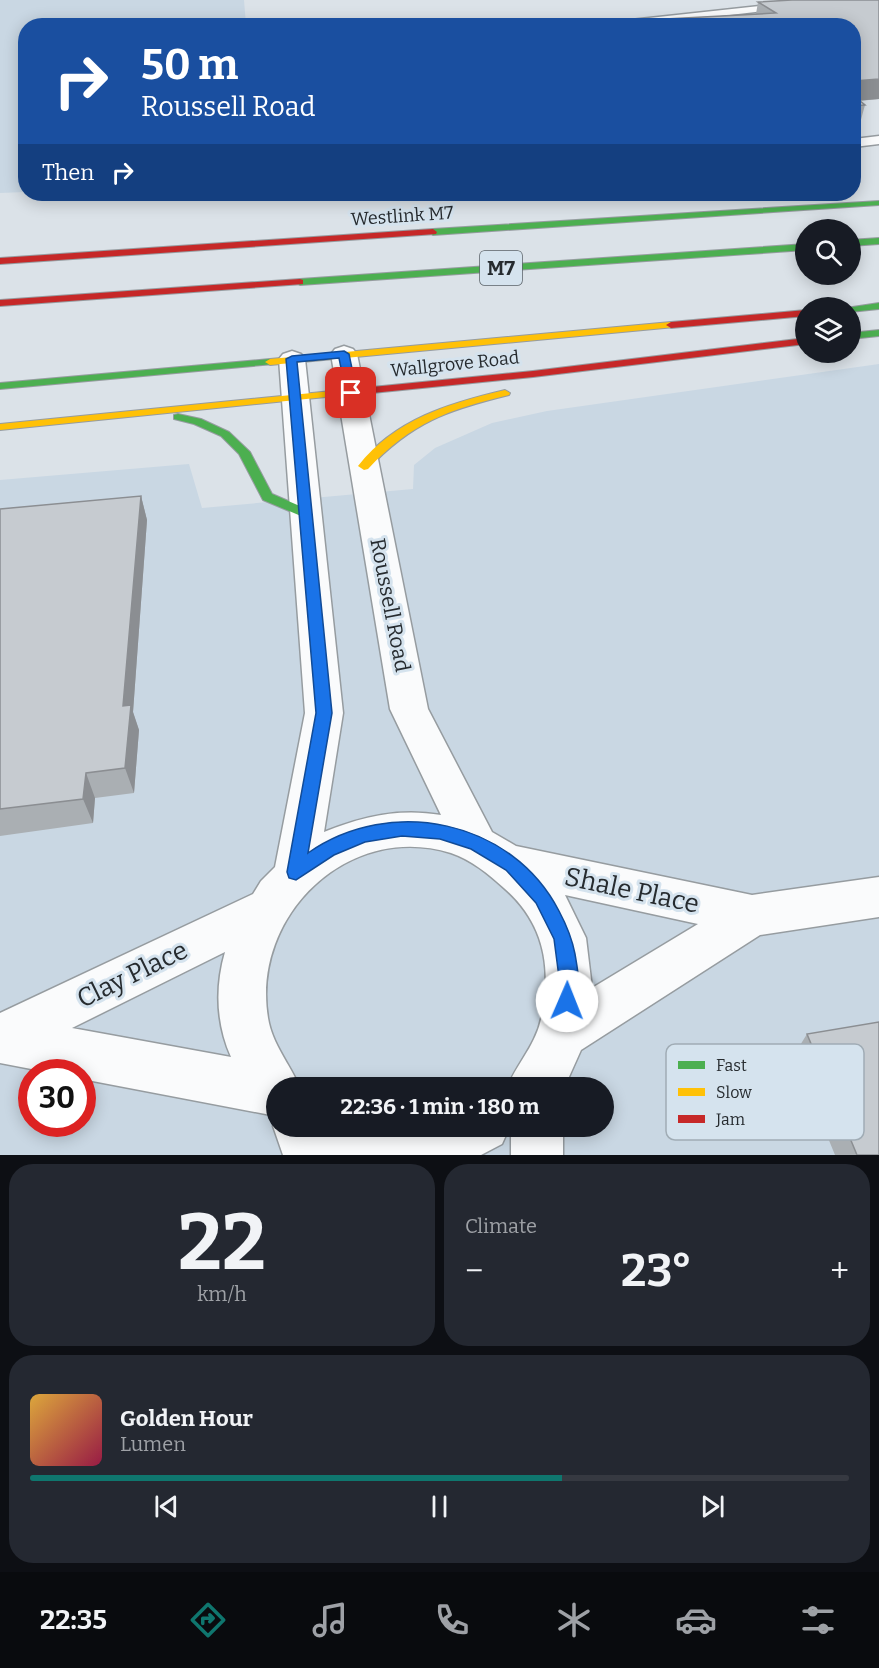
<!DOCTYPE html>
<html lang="en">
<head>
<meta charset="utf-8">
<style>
	:root { --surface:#171b24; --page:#242831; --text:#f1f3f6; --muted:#9ea1a6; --line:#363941; --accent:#0f766e }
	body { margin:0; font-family:Bitter,serif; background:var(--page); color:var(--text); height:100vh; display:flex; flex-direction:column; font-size:22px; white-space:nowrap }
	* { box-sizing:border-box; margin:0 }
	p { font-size:20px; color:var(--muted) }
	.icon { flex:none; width:33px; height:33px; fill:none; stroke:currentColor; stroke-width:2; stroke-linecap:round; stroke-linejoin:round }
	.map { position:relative; height:1155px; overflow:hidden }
	.details { display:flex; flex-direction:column; gap:9px; padding:9px; background:#0d0f14; flex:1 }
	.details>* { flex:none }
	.hud { position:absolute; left:18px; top:18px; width:843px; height:183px; border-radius:24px; box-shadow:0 3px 15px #0003; background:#1a4fa0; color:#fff; overflow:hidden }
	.tools { position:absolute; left:795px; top:219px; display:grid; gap:12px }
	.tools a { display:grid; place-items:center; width:66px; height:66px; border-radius:50%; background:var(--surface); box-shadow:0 3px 15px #0003; font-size:30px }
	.speed { position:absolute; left:18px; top:1059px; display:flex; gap:12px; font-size:30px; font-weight:700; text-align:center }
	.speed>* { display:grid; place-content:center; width:78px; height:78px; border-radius:50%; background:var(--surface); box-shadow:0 3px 15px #0003; line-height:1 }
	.speed .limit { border:9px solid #d22; background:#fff; color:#111 }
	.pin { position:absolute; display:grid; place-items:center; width:51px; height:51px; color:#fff; margin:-26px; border-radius:12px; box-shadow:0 3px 9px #0006 }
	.me { position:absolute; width:66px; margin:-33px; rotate:1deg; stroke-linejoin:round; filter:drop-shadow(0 0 4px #0008) }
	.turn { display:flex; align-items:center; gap:21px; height:126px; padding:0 24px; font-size:27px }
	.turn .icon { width:78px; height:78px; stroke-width:2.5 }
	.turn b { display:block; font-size:42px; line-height:51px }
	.then { display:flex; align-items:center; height:57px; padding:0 24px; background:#0003; gap:12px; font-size:22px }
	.big { font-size:45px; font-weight:700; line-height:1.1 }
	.details .card { flex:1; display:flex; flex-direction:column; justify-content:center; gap:9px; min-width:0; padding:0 21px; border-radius:24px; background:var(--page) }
	.details .dial { align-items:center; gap:0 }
	.dial b { font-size:78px; line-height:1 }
	.song { display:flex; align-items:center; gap:18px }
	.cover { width:72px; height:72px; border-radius:9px; background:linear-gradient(135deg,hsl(40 70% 55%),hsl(340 70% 35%)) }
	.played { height:6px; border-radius:3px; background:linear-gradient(90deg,var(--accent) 65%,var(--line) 65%) }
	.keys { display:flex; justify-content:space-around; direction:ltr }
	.heat { display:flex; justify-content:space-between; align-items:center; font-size:33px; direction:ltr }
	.details .tiles { flex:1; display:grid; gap:9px; grid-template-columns:1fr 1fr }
	.card:last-child { grid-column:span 2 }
	.trip { position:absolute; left:266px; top:1077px; width:348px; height:60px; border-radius:30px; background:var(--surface); box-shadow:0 3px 15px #0003; font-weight:700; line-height:60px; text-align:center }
	.dock { display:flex; height:96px; justify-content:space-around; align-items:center; background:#090b0e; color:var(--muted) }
	.dock .icon { width:42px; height:42px }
	.dock .on { color:var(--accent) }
	.dock b { font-size:27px; color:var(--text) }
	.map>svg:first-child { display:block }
	.built { fill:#c9d7e3; fill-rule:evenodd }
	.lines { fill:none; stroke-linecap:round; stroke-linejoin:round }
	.lane-casing { stroke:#969ca0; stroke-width:3 }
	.street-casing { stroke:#969ca0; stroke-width:3 }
	.fast-casing { stroke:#969ca0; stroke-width:2 }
	.slow-casing { stroke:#969ca0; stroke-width:2 }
	.jam-casing { stroke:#969ca0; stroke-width:2 }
	.lane { fill:#fafbfc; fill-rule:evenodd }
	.street { fill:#fafbfc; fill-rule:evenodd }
	.fast { fill:#4caf50; fill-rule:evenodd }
	.slow { fill:#ffc107; fill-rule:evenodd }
	.jam { fill:#c62828; fill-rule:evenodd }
	.wall { fill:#aaafb3 }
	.shaded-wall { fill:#8b8e92 }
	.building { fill:#c6cbd0; stroke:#8b8e92; stroke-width:1.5 }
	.route { fill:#1a73e8; stroke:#114b97; stroke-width:1.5 }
	.labels { text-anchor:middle; stroke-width:6; stroke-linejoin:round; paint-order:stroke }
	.far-street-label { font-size:18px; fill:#262b2f; stroke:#d5e3ee }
	.shield { fill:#d5e3ee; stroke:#5a6268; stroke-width:1.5 }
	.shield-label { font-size:20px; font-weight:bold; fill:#262b2f }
	.street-label { font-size:21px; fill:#262b2f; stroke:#d5e3ee }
	.near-street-label { font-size:26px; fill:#262b2f; stroke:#d5e3ee }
	.key { fill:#d5e3ee; stroke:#a0acb5; stroke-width:1.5 }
	.key-label { font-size:16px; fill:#262b2f }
</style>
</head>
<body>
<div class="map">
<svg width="879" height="1155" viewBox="0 0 879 1155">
	<rect width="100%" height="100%" fill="#dbe2e8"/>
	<path class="built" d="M0,0h244l2,25 -220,1 -1,166 -25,1z
		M879,364v791h-879v-675l189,-16 13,44 211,-19 1,-24 21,-17 57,-25 55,-12zM32,1072h50v52h-50zM276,1088h327v38h-327z"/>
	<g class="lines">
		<defs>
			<path id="lane" d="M787,3l3,1v4l-155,18h-37l5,-3z
				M879,136v8l-25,3v-8z"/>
			<path id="street" d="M344,346l9,3 4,5 71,355 64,123 24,14 236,49 127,-18v40l-119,18 -179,115 -17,38h-57c11,-27 29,-42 35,-73 10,-50 1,-93 -38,-127 -16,-14 -32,-28 -53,-35 -102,-32 -200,62 -183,165 4,26 22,46 32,70h-24v28l-194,-37v-7h-35l-47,-9v-50l253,-119 8,-13 14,-14 30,-154 -26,-354 4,-5 9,-3 9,3 4,5 38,354 -19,119c39,-16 76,-24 117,-17l-51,-106 -59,-355 4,-5zM565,895l133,29 -106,64 -6,-50zM225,952c-10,35 -9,71 6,105l-159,-29z
				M276,1119v7h234l-8,18 -21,11h-198l-10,-29z
				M511,1126h52v29h-52z"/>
			<path id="fast" d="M879,201v4l-446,30 -4,-3 4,-3z
				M879,238v6l-29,2v-6z
				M806,244v6l-506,35 -5,-3 5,-3z
				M879,303v6l-29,3v-4h-4z
				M879,330v6l-29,3v-6z
				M270,359l4,1v4l-274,25v-6z
				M178,414l23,5 28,13 21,20 22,42 37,16 2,3 -2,3h-8l-38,-16 -24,-46 -18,-18 -27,-12 -20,-5v-4z"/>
			<path id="slow" d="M671,322l4,1v4l-405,38 -5,-3 5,-3z
				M505,390l5,3 -1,2c-61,15 -97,27 -141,74l-4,1 -6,-4c37,-47 92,-63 147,-76z
				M332,391l4,1v4l-336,34v-6z"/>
			<path id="jam" d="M433,229l4,3 -1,2 -436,30v-6z
				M300,279l3,1v4l-303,22v-6z
				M806,310v6l-135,12 -5,-3 5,-3z
				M806,338v6l-273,33 -201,20 -5,-3 5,-3 201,-20z"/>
		</defs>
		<use href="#lane" class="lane-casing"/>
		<use href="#street" class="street-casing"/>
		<use href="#fast" class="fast-casing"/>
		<use href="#slow" class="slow-casing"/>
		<use href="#jam" class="jam-casing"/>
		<use href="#lane" class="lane"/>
		<use href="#street" class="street"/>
		<use href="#fast" class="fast"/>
		<use href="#slow" class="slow"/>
		<use href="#jam" class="jam"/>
	</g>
	<path class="wall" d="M879,0v99l-20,2 6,4 -6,22h-5v-101h-263v-3l165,-9 2,-12z
		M141,496l6,24 -14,192 6,18 -5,63 -39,5 -2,25 -93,13v-327z
		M807,1034l72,121h-44l-41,-100z"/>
	<path class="shaded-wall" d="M879,79v20l-25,2v-20z
		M141,496l6,24 -14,192 6,18 -5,63 -9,-25 -2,-62z
		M86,773l9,25 -2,25 -10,-24z"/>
	<path class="building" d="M792,0h87v79l-25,2v-55h-261l-2,-3 185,-10 -18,-11z
		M854,96l11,9 -11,1z
		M141,496l-18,210 8,-1 -6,63 -39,5 -3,26 -83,10v-300z
		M879,1022v133h-22l-50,-121z"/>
	<path class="route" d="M344,351l5,3 8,39 -6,3 -5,-3 -7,-35 -42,4 35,351 -24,140c83,-58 204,-33 251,58 8,15 13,27 16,43 3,18 7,36 -1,54l-7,2 -7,-2 -2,-7 2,-16 -6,-46 -18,-36 -30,-33 -35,-21 -31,-10 -38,-3 -37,6 -31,13 -38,25 -7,-2 -2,-6 29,-159 -30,-354 6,-3z"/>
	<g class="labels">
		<g class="far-street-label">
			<text transform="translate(402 216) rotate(-4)" y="6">Westlink M7</text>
			<text transform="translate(455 364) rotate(-6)" y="6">Wallgrove Road</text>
		</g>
		<rect class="shield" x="480" y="251" width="42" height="34" rx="4.5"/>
		<g class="shield-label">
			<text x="501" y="275">M7</text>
		</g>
		<g class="street-label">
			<text transform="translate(390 605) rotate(79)" y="7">Roussell Road</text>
		</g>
		<g class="near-street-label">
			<text transform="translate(632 890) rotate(12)" y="9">Shale Place</text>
			<text transform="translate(132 974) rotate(-26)" y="9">Clay Place</text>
		</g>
	</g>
	<rect x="666" y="1044" width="198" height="96" rx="9" class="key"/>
	<rect x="678" y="1061" width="27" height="8" fill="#4caf50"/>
	<rect x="678" y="1088" width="27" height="8" fill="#ffc107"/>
	<rect x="678" y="1115" width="27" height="8" fill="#c62828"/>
	<g class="key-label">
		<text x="716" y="1071">Fast</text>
		<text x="716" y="1098">Slow</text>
		<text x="716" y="1125">Jam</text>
	</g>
</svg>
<div class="tools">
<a><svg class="icon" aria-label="search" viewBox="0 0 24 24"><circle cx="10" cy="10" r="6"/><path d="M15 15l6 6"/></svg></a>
<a><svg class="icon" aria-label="layers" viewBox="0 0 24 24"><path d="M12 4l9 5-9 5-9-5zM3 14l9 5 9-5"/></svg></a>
</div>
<div class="speed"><div class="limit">30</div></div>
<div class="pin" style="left:351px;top:393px;background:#d93025"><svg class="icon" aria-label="arrive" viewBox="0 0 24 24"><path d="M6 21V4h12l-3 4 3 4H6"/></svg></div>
<svg class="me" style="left:567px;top:1001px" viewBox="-20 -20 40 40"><circle r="19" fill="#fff"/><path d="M0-13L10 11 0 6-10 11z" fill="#1a73e8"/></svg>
<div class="trip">22:36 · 1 min · 180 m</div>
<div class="hud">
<div class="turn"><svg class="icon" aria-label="right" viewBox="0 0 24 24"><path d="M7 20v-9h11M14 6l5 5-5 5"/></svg><div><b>50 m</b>Roussell Road</div></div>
<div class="then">Then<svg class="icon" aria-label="right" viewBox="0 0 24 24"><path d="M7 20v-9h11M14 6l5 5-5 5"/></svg></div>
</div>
</div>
<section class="details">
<div class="tiles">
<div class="card dial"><b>22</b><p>km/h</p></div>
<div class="card"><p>Climate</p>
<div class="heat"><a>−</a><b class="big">23°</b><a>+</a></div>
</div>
<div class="card">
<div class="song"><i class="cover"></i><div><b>Golden Hour</b><p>Lumen</p></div></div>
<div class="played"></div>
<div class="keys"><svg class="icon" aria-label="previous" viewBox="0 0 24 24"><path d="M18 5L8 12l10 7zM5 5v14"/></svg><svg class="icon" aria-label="pause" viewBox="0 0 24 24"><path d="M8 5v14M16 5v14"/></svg><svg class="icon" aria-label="next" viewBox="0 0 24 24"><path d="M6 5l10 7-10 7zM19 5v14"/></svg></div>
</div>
</div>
</section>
<nav class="dock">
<b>22:35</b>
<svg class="icon on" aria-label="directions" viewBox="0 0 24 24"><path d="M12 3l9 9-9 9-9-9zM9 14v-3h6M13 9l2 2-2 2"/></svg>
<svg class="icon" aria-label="music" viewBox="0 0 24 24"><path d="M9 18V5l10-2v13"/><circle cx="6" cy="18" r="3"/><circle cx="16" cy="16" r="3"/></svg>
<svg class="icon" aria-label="phone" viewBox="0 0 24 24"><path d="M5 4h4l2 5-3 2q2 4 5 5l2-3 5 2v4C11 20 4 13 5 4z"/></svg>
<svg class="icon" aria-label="climate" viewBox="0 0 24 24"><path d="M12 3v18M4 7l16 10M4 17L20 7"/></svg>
<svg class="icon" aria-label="car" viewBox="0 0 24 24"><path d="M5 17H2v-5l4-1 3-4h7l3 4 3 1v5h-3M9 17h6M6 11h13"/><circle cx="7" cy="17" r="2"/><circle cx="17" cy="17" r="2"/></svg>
<svg class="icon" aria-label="filters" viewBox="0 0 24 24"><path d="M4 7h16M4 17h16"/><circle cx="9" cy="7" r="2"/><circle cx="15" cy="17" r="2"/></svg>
</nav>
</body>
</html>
